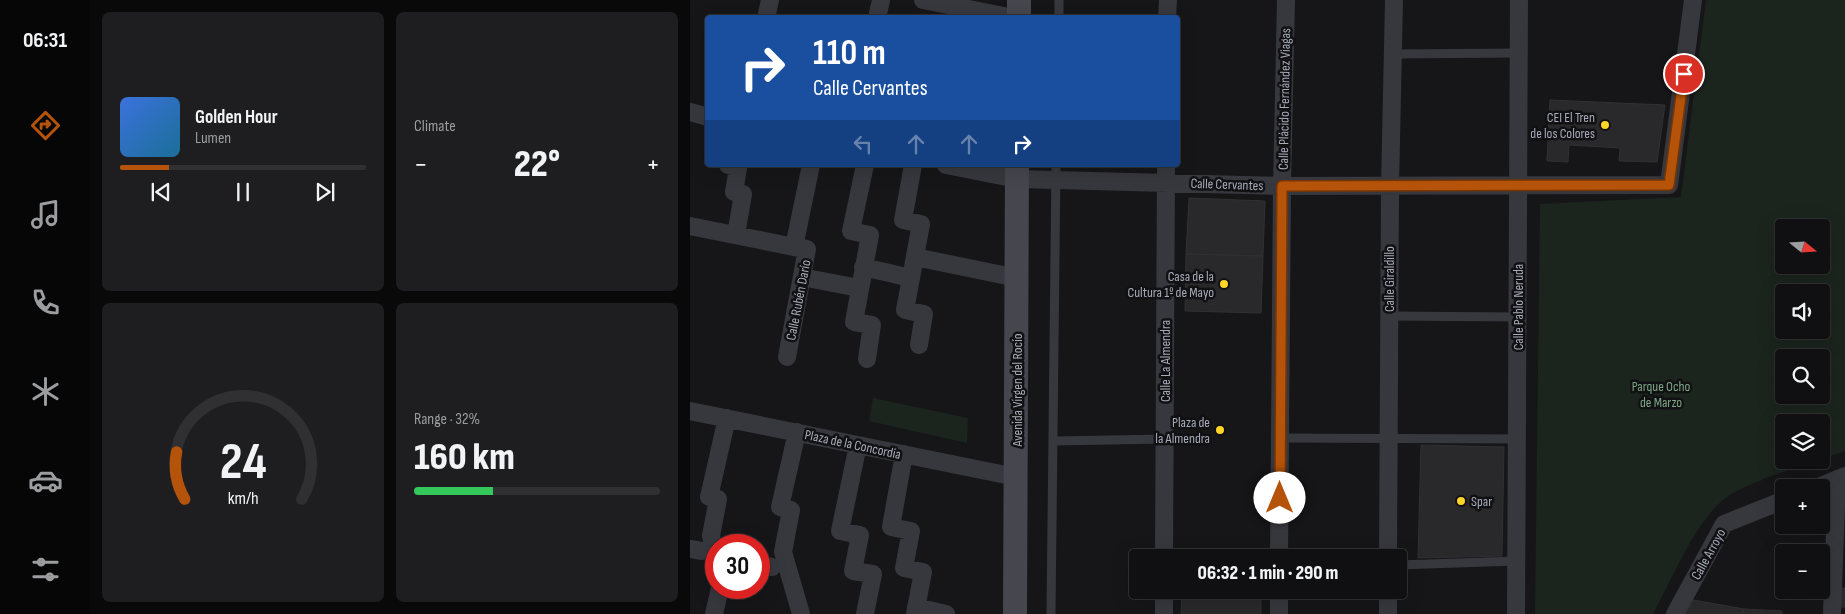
<!DOCTYPE html>
<html lang="en">
<head>
<meta charset="utf-8">
<style>
	:root { --surface:#101012; --page:#1e1e20; --text:#f1f3f6; --muted:#9c9d9f; --line:#303032; --accent:#b45309 }
	body { margin:0; font-family:"Sofia Sans Condensed",sans-serif; background:var(--page); color:var(--text); height:100vh; display:flex; flex-direction:column; font-size:19px; white-space:nowrap }
	* { box-sizing:border-box; margin:0 }
	p { font-size:16px; color:var(--muted) }
	.icon { flex:none; width:28px; height:28px; fill:none; stroke:currentColor; stroke-width:2; stroke-linecap:round; stroke-linejoin:round }
	.map { position:relative; flex:1; overflow:hidden }
	.side { display:flex; flex-direction:column; gap:12px; padding:12px; background:#09090a; width:600px }
	.side>* { flex:none }
	.guide { position:absolute; left:15px; top:15px; width:475px; height:152px; border-radius:5px; box-shadow:0 5px 20px #0002,0 0 0 1px var(--line); background:#1a4fa0; color:#fff; overflow:hidden }
	.needle { width:32px; rotate:108deg }
	.controls { position:absolute; left:1085px; top:219px; display:grid; gap:10px }
	.controls a { display:grid; place-items:center; width:55px; height:55px; border-radius:5px; background:var(--surface); box-shadow:0 5px 20px #0002,0 0 0 1px var(--line); font-size:25px }
	.speed { position:absolute; left:15px; top:534px; display:flex; gap:10px; font-size:25px; font-weight:700; text-align:center }
	.speed>* { display:grid; place-content:center; width:65px; height:65px; border-radius:50%; background:var(--surface); box-shadow:0 5px 20px #0002,0 0 0 1px var(--line); line-height:1 }
	.speed .limit { border:8px solid #d22; background:#fff; color:#111 }
	.pin { position:absolute; display:grid; place-items:center; width:42px; height:42px; color:#fff; margin:-21px; border:2px solid #fff; border-radius:50%; box-shadow:0 1px 5px #0007 }
	.me { position:absolute; width:55px; margin:-28px; rotate:0deg; stroke-linejoin:round; filter:drop-shadow(0 0 4px #0008) }
	.turn { display:flex; align-items:center; gap:18px; height:105px; padding:0 25px; font-size:22px }
	.turn .icon { width:65px; height:65px; stroke-width:2.5 }
	.turn b { display:block; font-size:35px; line-height:42px }
	.lanes { display:flex; align-items:center; height:48px; padding:0 25px; background:#0003; justify-content:center; gap:25px; direction:ltr }
	.lanes .off { opacity:.35 }
	.big { font-size:38px; font-weight:800; line-height:1.1 }
	.side .card { flex:1; display:flex; flex-direction:column; justify-content:center; gap:8px; min-width:0; padding:0 18px; border-radius:8px; background:var(--page) }
	.side .dial { align-items:center; gap:0 }
	.dial svg { height:130px; overflow:visible; fill:none; stroke:var(--line); stroke-width:7; stroke-linecap:round; text-anchor:middle }
	.dial text { fill:var(--text); stroke:none }
	.song { display:flex; align-items:center; gap:15px }
	.cover { width:60px; height:60px; border-radius:8px; background:linear-gradient(135deg,hsl(220 70% 55%),hsl(200 70% 35%)) }
	.played { height:5px; border-radius:2px; background:linear-gradient(90deg,var(--accent) 20%,var(--line) 20%) }
	.keys { display:flex; justify-content:space-around; direction:ltr }
	.heat { display:flex; justify-content:space-between; align-items:center; font-size:28px; direction:ltr }
	.charge { height:8px; border-radius:4px; background:linear-gradient(90deg,#34c759 32%,var(--line) 0) }
	.side .tiles { flex:1; display:grid; gap:12px; grid-template-columns:repeat(2,1fr) }
	.trip { position:absolute; left:439px; top:549px; width:278px; height:50px; border-radius:5px; background:var(--surface); box-shadow:0 5px 20px #0002,0 0 0 1px var(--line); font-weight:800; line-height:50px; text-align:center }
	main { display:flex; flex:1; min-height:0 }
	.menu { display:flex; flex-direction:column; width:90px; justify-content:space-around; align-items:center; background:#060607; color:var(--muted) }
	.menu .icon { width:35px; height:35px }
	.menu .active { color:var(--accent) }
	.menu b { font-size:22px; color:var(--text) }
	.map>svg:first-child { display:block }
	.green { fill:#1c241e; fill-rule:evenodd }
	.building { fill:#29292c; stroke:#313034 }
	.lines { fill:none; stroke-linecap:round; stroke-linejoin:round }
	.lane { stroke:#37373e; stroke-width:9 }
	.street { stroke:#37373e; stroke-width:18 }
	.secondary { stroke:#45464e; stroke-width:24 }
	.route-casing { stroke:#753606; stroke-width:12 }
	.route { stroke:#b45309; stroke-width:9 }
	.poi-dot { fill:#ffd527; stroke:#111113; stroke-width:2 }
	.labels { text-anchor:middle; stroke-width:5; stroke-linejoin:round; paint-order:stroke }
	.street-label { font-size:14px; fill:#a7aab9; stroke:#111113 }
	.poi-label { font-size:14px; fill:#a7aab9; stroke:#111113; text-anchor:end }
	.park-label { font-size:14px; fill:#7da685; stroke:#111113 }
</style>
</head>
<body>
<main>
<nav class="menu">
<b>06:31</b>
<svg class="icon active" aria-label="directions" viewBox="0 0 24 24"><path d="M12 3l9 9-9 9-9-9zM9 14v-3h6M13 9l2 2-2 2"/></svg>
<svg class="icon" aria-label="music" viewBox="0 0 24 24"><path d="M9 18V5l10-2v13"/><circle cx="6" cy="18" r="3"/><circle cx="16" cy="16" r="3"/></svg>
<svg class="icon" aria-label="phone" viewBox="0 0 24 24"><path d="M5 4h4l2 5-3 2q2 4 5 5l2-3 5 2v4C11 20 4 13 5 4z"/></svg>
<svg class="icon" aria-label="climate" viewBox="0 0 24 24"><path d="M12 3v18M4 7l16 10M4 17L20 7"/></svg>
<svg class="icon" aria-label="car" viewBox="0 0 24 24"><path d="M5 17H2v-5l4-1 3-4h7l3 4 3 1v5h-3M9 17h6M6 11h13"/><circle cx="7" cy="17" r="2"/><circle cx="17" cy="17" r="2"/></svg>
<svg class="icon" aria-label="filters" viewBox="0 0 24 24"><path d="M4 7h16M4 17h16"/><circle cx="9" cy="7" r="2"/><circle cx="15" cy="17" r="2"/></svg>
</nav>
<section class="side">
<div class="tiles">
<div class="card">
<div class="song"><i class="cover"></i><div><b>Golden Hour</b><p>Lumen</p></div></div>
<div class="played"></div>
<div class="keys"><svg class="icon" aria-label="previous" viewBox="0 0 24 24"><path d="M18 5L8 12l10 7zM5 5v14"/></svg><svg class="icon" aria-label="pause" viewBox="0 0 24 24"><path d="M8 5v14M16 5v14"/></svg><svg class="icon" aria-label="next" viewBox="0 0 24 24"><path d="M6 5l10 7-10 7zM19 5v14"/></svg></div>
</div>
<div class="card"><p>Climate</p>
<div class="heat"><a>−</a><b class="big">22°</b><a>+</a></div>
</div>
<div class="card dial"><svg viewBox="0 0 100 80">
<path d="M14 69A42 42 0 1 1 86 69"/>
<path d="M14 69A42 42 0 0 1 9 40" stroke="#b45309"/>
<text x="50" y="56" font-size="32" font-weight="700">24</text>
<text x="50" y="72" font-size="11">km/h</text>
</svg></div>
<div class="card"><p>Range · 32%</p><b class="big">160 km</b><div class="charge"></div></div>
</div>
</section>
<div class="map">
<svg width="1155" height="614" viewBox="0 0 1155 614">
	<rect width="100%" height="100%" fill="#161618"/>
	<path class="green" d="M1016,0h139v451c-32,12 -97,29 -122,49 -28,23 -52,81 -70,114h-118l5,-410 141,-7zM1094,228h37v37h-37zM1094,292h37v38h-37zM1094,358h37v37h-37zM1094,422h37v38h-37z
		M183,398l95,20 -1,25 -98,-22z"/>
	<path class="building" d="M860,100l115,5 -8,57 -38,-1 1,-13 -51,-3 -1,17 -21,-1z
		M499,198l76,3 -2,55 -77,-2z
		M496,254l77,2 -2,57 -76,-2z
		M731,445l83,2 -2,109 -84,2z
		M1149,588h6v19h-6z
		M492,590h79v24h-80z
		M1003,600l51,9 -2,5h-56z
		M1054,609l38,2v3h-40z"/>
	<g class="lines">
		<path class="lane" d="M369,18v-18
			M703,54l126,-1
			M699,316l129,1
			M590,438l238,1
			M364,441l110,-2
			M708,565l119,-4
			M361,614l5,-449"/>
		<path class="street" d="M233,0l91,18
			M76,18l4,-18
			M187,18l4,-18
			M477,18l1,-18
			M0,112l18,5
			M38,165l10,3 -4,24 9,2 -7,41
			M175,165l-14,66 19,4 -16,87 18,3 -5,34
			M223,165l-10,55 18,4 -16,86 19,4 -5,31
			M256,165l71,14 38,1 227,6 387,-1 24,-185
			M0,226l104,21
			M225,257l102,21
			M173,267l48,11
			M122,279l47,9
			M97,357l20,-108 -13,-2 17,-82
			M0,411l326,66
			M107,432l-17,75 11,3 -8,42 18,62
			M168,445l-18,86 20,4 -7,36 20,3 -8,40
			M214,454l-13,73 20,4 -7,37 19,4 -8,42
			M1126,488l29,-12
			M0,549l12,2
			M26,558l-5,-22 7,-37 -9,-2 18,-79
			M474,558l2,-393
			M589,558l3,-372 4,-186
			M698,558l2,-371 4,-187
			M69,564l13,3
			M226,607l30,7
			M24,614l6,-26
			M474,614v-24
			M589,614v-24
			M698,614v-24
			M826,614l3,-614
			M985,614l49,-90 60,-24
			M1142,614l5,-135"/>
		<path class="secondary" d="M329,18v-18
			M325,614l2,-449"/>
	</g>
	<g class="lines">
		<defs>
			<path id="route" d="M590,498l2,-312 387,-1 15,-111"/>
		</defs>
		<use href="#route" class="route-casing"/>
		<use href="#route" class="route"/>
	</g>
	<g class="poi-dot">
		<circle cx="915" cy="125" r="5"/>
		<circle cx="534" cy="284" r="5"/>
		<circle cx="530" cy="430" r="5"/>
		<circle cx="771" cy="501" r="5"/>
	</g>
	<g class="labels">
		<g class="street-label">
			<text transform="translate(594 99) rotate(-89)" y="5">Calle Plácido Fernández Viagas</text>
			<text transform="translate(537 184) rotate(2)" y="5">Calle Cervantes</text>
			<text transform="translate(699 279) rotate(-90)" y="5">Calle Giraldillo</text>
			<text transform="translate(108 300) rotate(-79)" y="5">Calle Rubén Darío</text>
			<text transform="translate(828 307) rotate(-90)" y="5">Calle Pablo Neruda</text>
			<text transform="translate(475 361) rotate(-90)" y="5">Calle La Almendra</text>
			<text transform="translate(327 390) rotate(-90)" y="5">Avenida Virgen del Rocío</text>
			<text transform="translate(163 444) rotate(12)" y="5">Plaza de la Concordia</text>
			<text transform="translate(1018 554) rotate(-61)" y="5">Calle Arroyo</text>
		</g>
		<g class="poi-label">
			<text x="905" y="122">CEI El Tren<tspan x="905" dy="16">de los Colores</tspan></text>
			<text x="524" y="281">Casa de la<tspan x="524" dy="16">Cultura 1º de Mayo</tspan></text>
			<text x="520" y="427">Plaza de<tspan x="520" dy="16">la Almendra</tspan></text>
			<text x="781" y="506" text-anchor="start">Spar</text>
		</g>
		<g class="park-label">
			<text x="971" y="391">Parque Ocho<tspan x="971" dy="16">de Marzo</tspan></text>
		</g>
	</g>
</svg>
<div class="controls">
<a><svg class="needle" viewBox="-14 -14 28 28"><path d="M0-13l5 13h-10z" fill="#e53935"/><path d="M0 13l5-13h-10z" fill="#9c9d9f"/></svg></a>
<a><svg class="icon" aria-label="sound" viewBox="0 0 24 24"><path d="M4 9h4l5-4v14l-5-4H4zM17 9q2 3 0 6"/></svg></a>
<a><svg class="icon" aria-label="search" viewBox="0 0 24 24"><circle cx="10" cy="10" r="6"/><path d="M15 15l6 6"/></svg></a>
<a><svg class="icon" aria-label="layers" viewBox="0 0 24 24"><path d="M12 4l9 5-9 5-9-5zM3 14l9 5 9-5"/></svg></a>
<a>+</a>
<a>−</a>
</div>
<div class="speed"><div class="limit">30</div></div>
<div class="pin" style="left:994px;top:74px;background:#d93025"><svg class="icon" aria-label="arrive" viewBox="0 0 24 24"><path d="M6 21V4h12l-3 4 3 4H6"/></svg></div>
<svg class="me" style="left:590px;top:498px" viewBox="-20 -20 40 40"><circle r="19" fill="#fff"/><path d="M0-13L10 11 0 6-10 11z" fill="#b45309"/></svg>
<div class="trip">06:32 · 1 min · 290 m</div>
<div class="guide">
<div class="turn"><svg class="icon" aria-label="right" viewBox="0 0 24 24"><path d="M7 20v-9h11M14 6l5 5-5 5"/></svg><div><b>110 m</b>Calle Cervantes</div></div>
<div class="lanes"><svg class="icon off" aria-label="left" viewBox="0 0 24 24"><path d="M17 20v-9H6M10 6l-5 5 5 5"/></svg><svg class="icon off" aria-label="ahead" viewBox="0 0 24 24"><path d="M12 20V5M6 11l6-6 6 6"/></svg><svg class="icon off" aria-label="ahead" viewBox="0 0 24 24"><path d="M12 20V5M6 11l6-6 6 6"/></svg><svg class="icon" aria-label="right" viewBox="0 0 24 24"><path d="M7 20v-9h11M14 6l5 5-5 5"/></svg></div>
</div>
</div>
</main>
</body>
</html>
